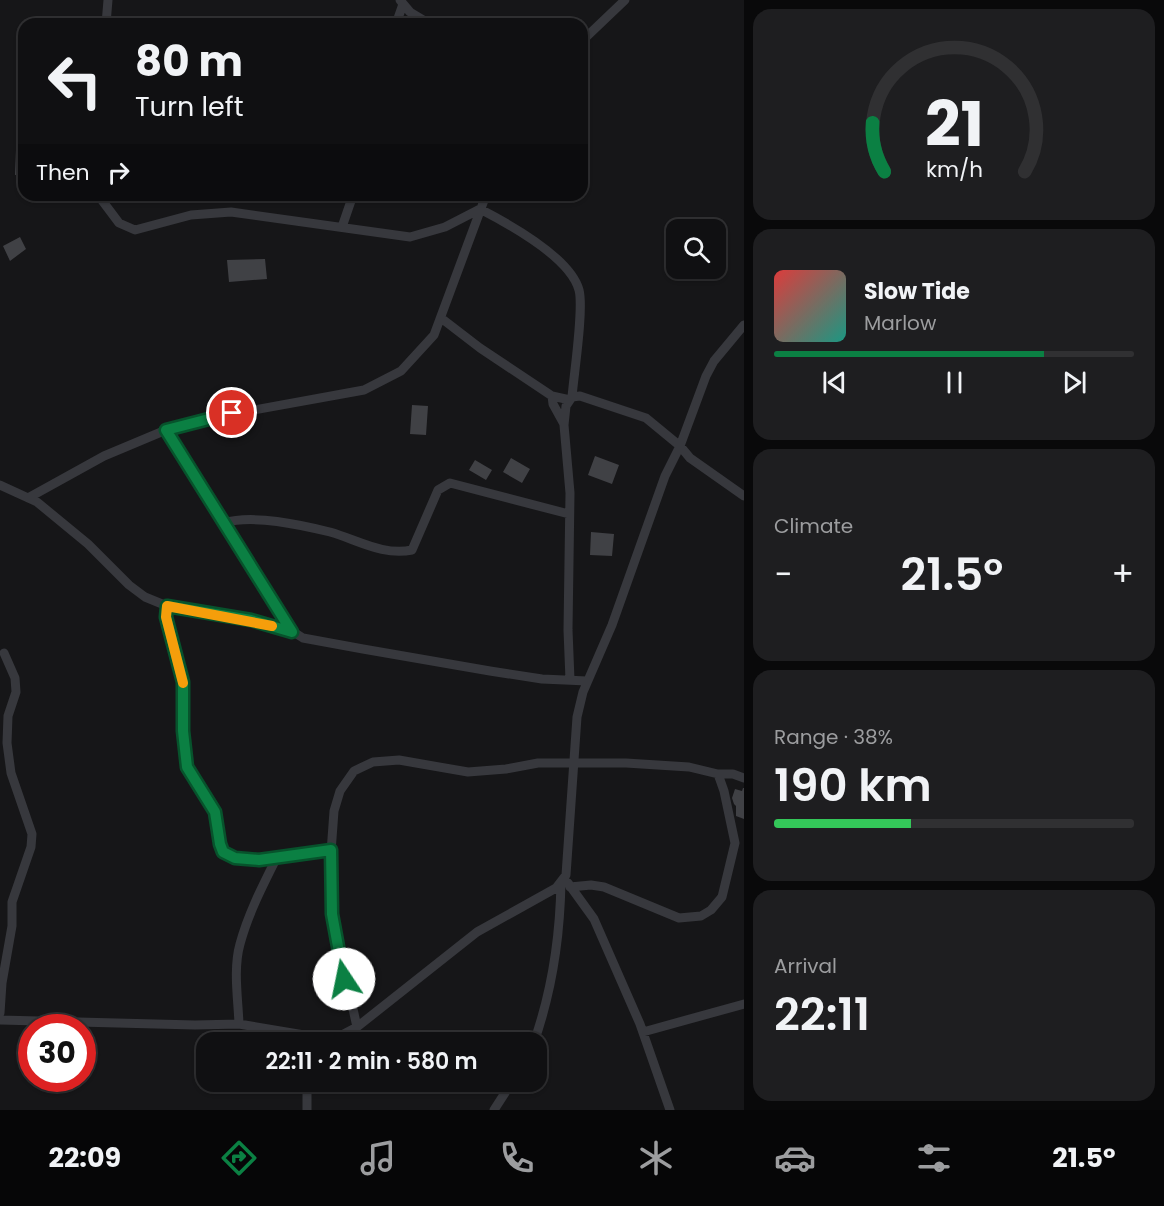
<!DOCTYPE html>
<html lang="en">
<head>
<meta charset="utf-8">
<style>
	:root { --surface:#101012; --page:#1e1e20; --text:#f1f3f6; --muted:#9c9d9f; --line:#303032; --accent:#0b8043 }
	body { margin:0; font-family:Poppins,sans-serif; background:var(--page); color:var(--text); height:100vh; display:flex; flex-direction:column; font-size:22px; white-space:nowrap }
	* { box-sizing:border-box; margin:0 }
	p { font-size:20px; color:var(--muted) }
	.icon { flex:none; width:33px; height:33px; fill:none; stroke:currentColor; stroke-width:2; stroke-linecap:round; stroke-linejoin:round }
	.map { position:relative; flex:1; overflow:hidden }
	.drawer { display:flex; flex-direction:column; gap:9px; padding:9px; background:#09090a; width:420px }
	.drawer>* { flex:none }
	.banner { position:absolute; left:18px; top:18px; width:570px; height:183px; border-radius:18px; box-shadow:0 2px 4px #0004,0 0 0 2px var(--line); background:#101012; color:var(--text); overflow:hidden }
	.fabs { position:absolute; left:666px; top:219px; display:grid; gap:12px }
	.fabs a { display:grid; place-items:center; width:60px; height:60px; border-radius:12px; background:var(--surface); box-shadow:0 2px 4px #0004,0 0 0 2px var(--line); font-size:30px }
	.speed { position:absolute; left:18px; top:1014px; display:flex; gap:12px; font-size:30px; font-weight:700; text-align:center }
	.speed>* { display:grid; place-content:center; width:78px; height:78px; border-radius:50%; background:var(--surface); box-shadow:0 2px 4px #0004,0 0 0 2px var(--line); line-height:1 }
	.speed .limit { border:9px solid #d22; background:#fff; color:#111 }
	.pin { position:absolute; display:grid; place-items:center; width:51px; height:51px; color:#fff; margin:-26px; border:3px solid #fff; border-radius:50%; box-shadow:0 2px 6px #0007 }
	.me { position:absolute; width:66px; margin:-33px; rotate:349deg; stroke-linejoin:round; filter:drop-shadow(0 0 4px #0008) }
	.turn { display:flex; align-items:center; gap:21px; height:126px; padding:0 18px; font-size:27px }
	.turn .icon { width:78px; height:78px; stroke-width:2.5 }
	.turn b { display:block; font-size:42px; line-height:51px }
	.then { display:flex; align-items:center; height:57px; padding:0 18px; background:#0003; gap:12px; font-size:22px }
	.big { font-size:45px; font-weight:600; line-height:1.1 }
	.drawer .tile { flex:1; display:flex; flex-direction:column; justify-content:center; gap:9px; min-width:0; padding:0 21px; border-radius:18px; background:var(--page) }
	.drawer .dial { align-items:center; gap:0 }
	.dial svg { height:156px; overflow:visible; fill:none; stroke:var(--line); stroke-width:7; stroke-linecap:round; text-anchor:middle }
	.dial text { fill:var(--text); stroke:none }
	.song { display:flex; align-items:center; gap:18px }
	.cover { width:72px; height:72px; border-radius:9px; background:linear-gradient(135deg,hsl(0 70% 55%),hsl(170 70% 35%)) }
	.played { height:6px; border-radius:3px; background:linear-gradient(90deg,var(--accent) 75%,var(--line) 75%) }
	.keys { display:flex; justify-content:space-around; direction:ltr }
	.heat { display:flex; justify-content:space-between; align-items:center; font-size:33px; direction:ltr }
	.charge { height:9px; border-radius:4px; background:linear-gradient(90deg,#34c759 38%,var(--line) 0) }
	.trip { position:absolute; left:196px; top:1032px; width:351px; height:60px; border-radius:18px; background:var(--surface); box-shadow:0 2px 4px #0004,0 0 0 2px var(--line); font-weight:600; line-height:60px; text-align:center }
	.dock { display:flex; height:96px; justify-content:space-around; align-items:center; background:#060607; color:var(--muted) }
	.dock .icon { width:42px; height:42px }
	.dock .current { color:var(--accent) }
	.dock b { font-size:27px; color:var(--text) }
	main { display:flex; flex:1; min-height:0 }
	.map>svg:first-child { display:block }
	.building { fill:#404145 }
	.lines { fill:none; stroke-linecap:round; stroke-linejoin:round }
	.street { stroke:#37383d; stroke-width:9 }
	.route-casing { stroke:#07532c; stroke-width:15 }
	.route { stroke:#0b8043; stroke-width:10 }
	.slow { stroke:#f59e0b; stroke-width:10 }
</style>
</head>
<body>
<main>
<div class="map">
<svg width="744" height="1110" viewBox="0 0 744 1110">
	<rect width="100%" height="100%" fill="#161618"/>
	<path class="building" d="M16,150h8v24l-9,1z
		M20,237l6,12 -16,12 -7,-15z
		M265,259l2,20 -38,3 -2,-22z
		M412,405l16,1 -2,29 -16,-1z
		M595,456l24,9 -7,19 -24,-9z
		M511,458l19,11 -8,14 -19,-11z
		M475,460l17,10 -6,10 -17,-10z
		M591,532l23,2 -2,22 -22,-1z
		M743,788h1v31l-8,-3v-10l-2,-2 -2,-6 3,-9 7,2z"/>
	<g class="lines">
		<path class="street" d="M400,0l10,12 20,12
			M106,24l2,-24
			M396,24l7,-20
			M582,41l43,-41
			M98,195l21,28 16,7 56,-15 40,-3 179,25 35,-10 35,-18
			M480,209c29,15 90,48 99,81 5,19 -5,83 -7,107
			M342,227l11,-32
			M441,318l39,30 72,48 18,4 2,-3 8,-1 66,22 34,28 10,12 54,38
			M552,396l1,8 11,20
			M166,430l126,201
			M0,485l37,17 51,42 41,41 16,12 22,9 84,14 41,11 11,7 60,11 127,22 52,8 45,2
			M28,498l76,-42 62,-26 44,-12 154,-28 37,-19 33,-36 52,-140
			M224,523c29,-9 77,2 106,9 28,8 53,24 82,18l26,-60 12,-7 119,31
			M167,606l-1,11 17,65v49l4,36 28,45 5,32 3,8 12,6 24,2 72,-9
			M570,680l-2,-50 2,-137 -6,-68 2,-19 4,-6
			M568,883l26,36 46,105 30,86
			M570,887l21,-2 13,2 75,31 22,-2 10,-6 11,-13 13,-54 -11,-52 -6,-17
			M0,1013l2,-30 10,-57v-24l19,-55 1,-13 -21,-61 -4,-30 1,-27 8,-24 -1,-14 -11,-25
			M0,1020l195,5 44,-1 83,14 18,-2 17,-9 120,-95 79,-44 10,-13 11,-158 6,-25 29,-67 53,-149 15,-30 26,-70 8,-15 30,-36
			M239,1024c-1,-26 -6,-55 1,-80 8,-30 23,-59 37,-87
			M357,1027l-25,-113 -2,-48 4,-55 6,-20 14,-20 19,-9 26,-2 69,12 38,-3 32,-6h88l63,4 29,7h15l11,4
			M643,1032l101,-28
			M534,1042c18,-51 26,-105 27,-160
			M307,1110v-28
			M494,1110l18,-28"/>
	</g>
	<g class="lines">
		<defs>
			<path id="route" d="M232,413l-66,17 126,202 -41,-12 -84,-14 -1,11 17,65v49l4,36 28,45 5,32 3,8 12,6 24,2 72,-10 1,64 12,65"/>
		</defs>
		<use href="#route" class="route-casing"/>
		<use href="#route" class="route"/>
		<path class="slow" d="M183,683l-17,-66 1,-11 105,20"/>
	</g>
</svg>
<div class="fabs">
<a><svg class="icon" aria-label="search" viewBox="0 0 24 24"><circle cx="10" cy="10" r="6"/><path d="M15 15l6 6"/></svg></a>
</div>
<div class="speed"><div class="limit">30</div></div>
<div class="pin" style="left:232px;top:413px;background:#d93025"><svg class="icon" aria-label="arrive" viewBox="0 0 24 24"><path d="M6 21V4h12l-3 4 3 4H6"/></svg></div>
<svg class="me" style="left:344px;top:979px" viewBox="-20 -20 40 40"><circle r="19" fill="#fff"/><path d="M0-13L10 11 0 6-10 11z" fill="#0b8043"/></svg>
<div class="trip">22:11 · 2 min · 580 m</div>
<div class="banner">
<div class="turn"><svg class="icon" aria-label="left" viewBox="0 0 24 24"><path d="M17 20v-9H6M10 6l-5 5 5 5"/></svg><div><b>80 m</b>Turn left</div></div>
<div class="then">Then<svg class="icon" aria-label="right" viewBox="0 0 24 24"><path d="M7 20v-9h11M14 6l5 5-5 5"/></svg></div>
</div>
</div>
<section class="drawer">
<div class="tile dial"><svg viewBox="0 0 100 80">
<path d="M14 69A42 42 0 1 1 86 69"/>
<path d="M14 69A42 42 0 0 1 8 44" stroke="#0b8043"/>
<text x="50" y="56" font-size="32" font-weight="700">21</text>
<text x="50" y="72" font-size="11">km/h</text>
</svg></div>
<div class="tile">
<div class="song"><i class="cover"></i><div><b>Slow Tide</b><p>Marlow</p></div></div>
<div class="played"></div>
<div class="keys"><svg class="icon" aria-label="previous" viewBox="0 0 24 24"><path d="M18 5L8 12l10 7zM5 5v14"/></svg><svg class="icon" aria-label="pause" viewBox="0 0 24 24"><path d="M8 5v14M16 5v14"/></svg><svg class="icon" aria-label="next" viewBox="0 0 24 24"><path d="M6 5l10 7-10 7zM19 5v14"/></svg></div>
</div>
<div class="tile"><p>Climate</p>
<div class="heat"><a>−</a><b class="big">21.5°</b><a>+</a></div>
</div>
<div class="tile"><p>Range · 38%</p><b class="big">190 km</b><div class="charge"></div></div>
<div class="tile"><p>Arrival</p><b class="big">22:11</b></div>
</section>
</main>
<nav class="dock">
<b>22:09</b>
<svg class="icon current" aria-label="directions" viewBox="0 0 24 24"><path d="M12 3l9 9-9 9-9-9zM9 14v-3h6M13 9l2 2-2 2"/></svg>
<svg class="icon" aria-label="music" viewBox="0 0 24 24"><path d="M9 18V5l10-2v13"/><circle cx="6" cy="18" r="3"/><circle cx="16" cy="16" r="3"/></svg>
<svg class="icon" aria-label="phone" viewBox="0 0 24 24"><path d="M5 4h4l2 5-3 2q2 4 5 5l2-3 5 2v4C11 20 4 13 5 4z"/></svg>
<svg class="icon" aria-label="climate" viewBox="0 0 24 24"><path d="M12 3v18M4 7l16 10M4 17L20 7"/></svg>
<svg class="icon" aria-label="car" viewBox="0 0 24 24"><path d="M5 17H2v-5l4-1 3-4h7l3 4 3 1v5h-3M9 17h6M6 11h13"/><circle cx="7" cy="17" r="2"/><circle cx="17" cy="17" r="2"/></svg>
<svg class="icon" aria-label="filters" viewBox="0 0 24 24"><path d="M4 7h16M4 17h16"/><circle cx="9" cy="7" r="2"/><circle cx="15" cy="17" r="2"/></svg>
<b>21.5°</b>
</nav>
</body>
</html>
